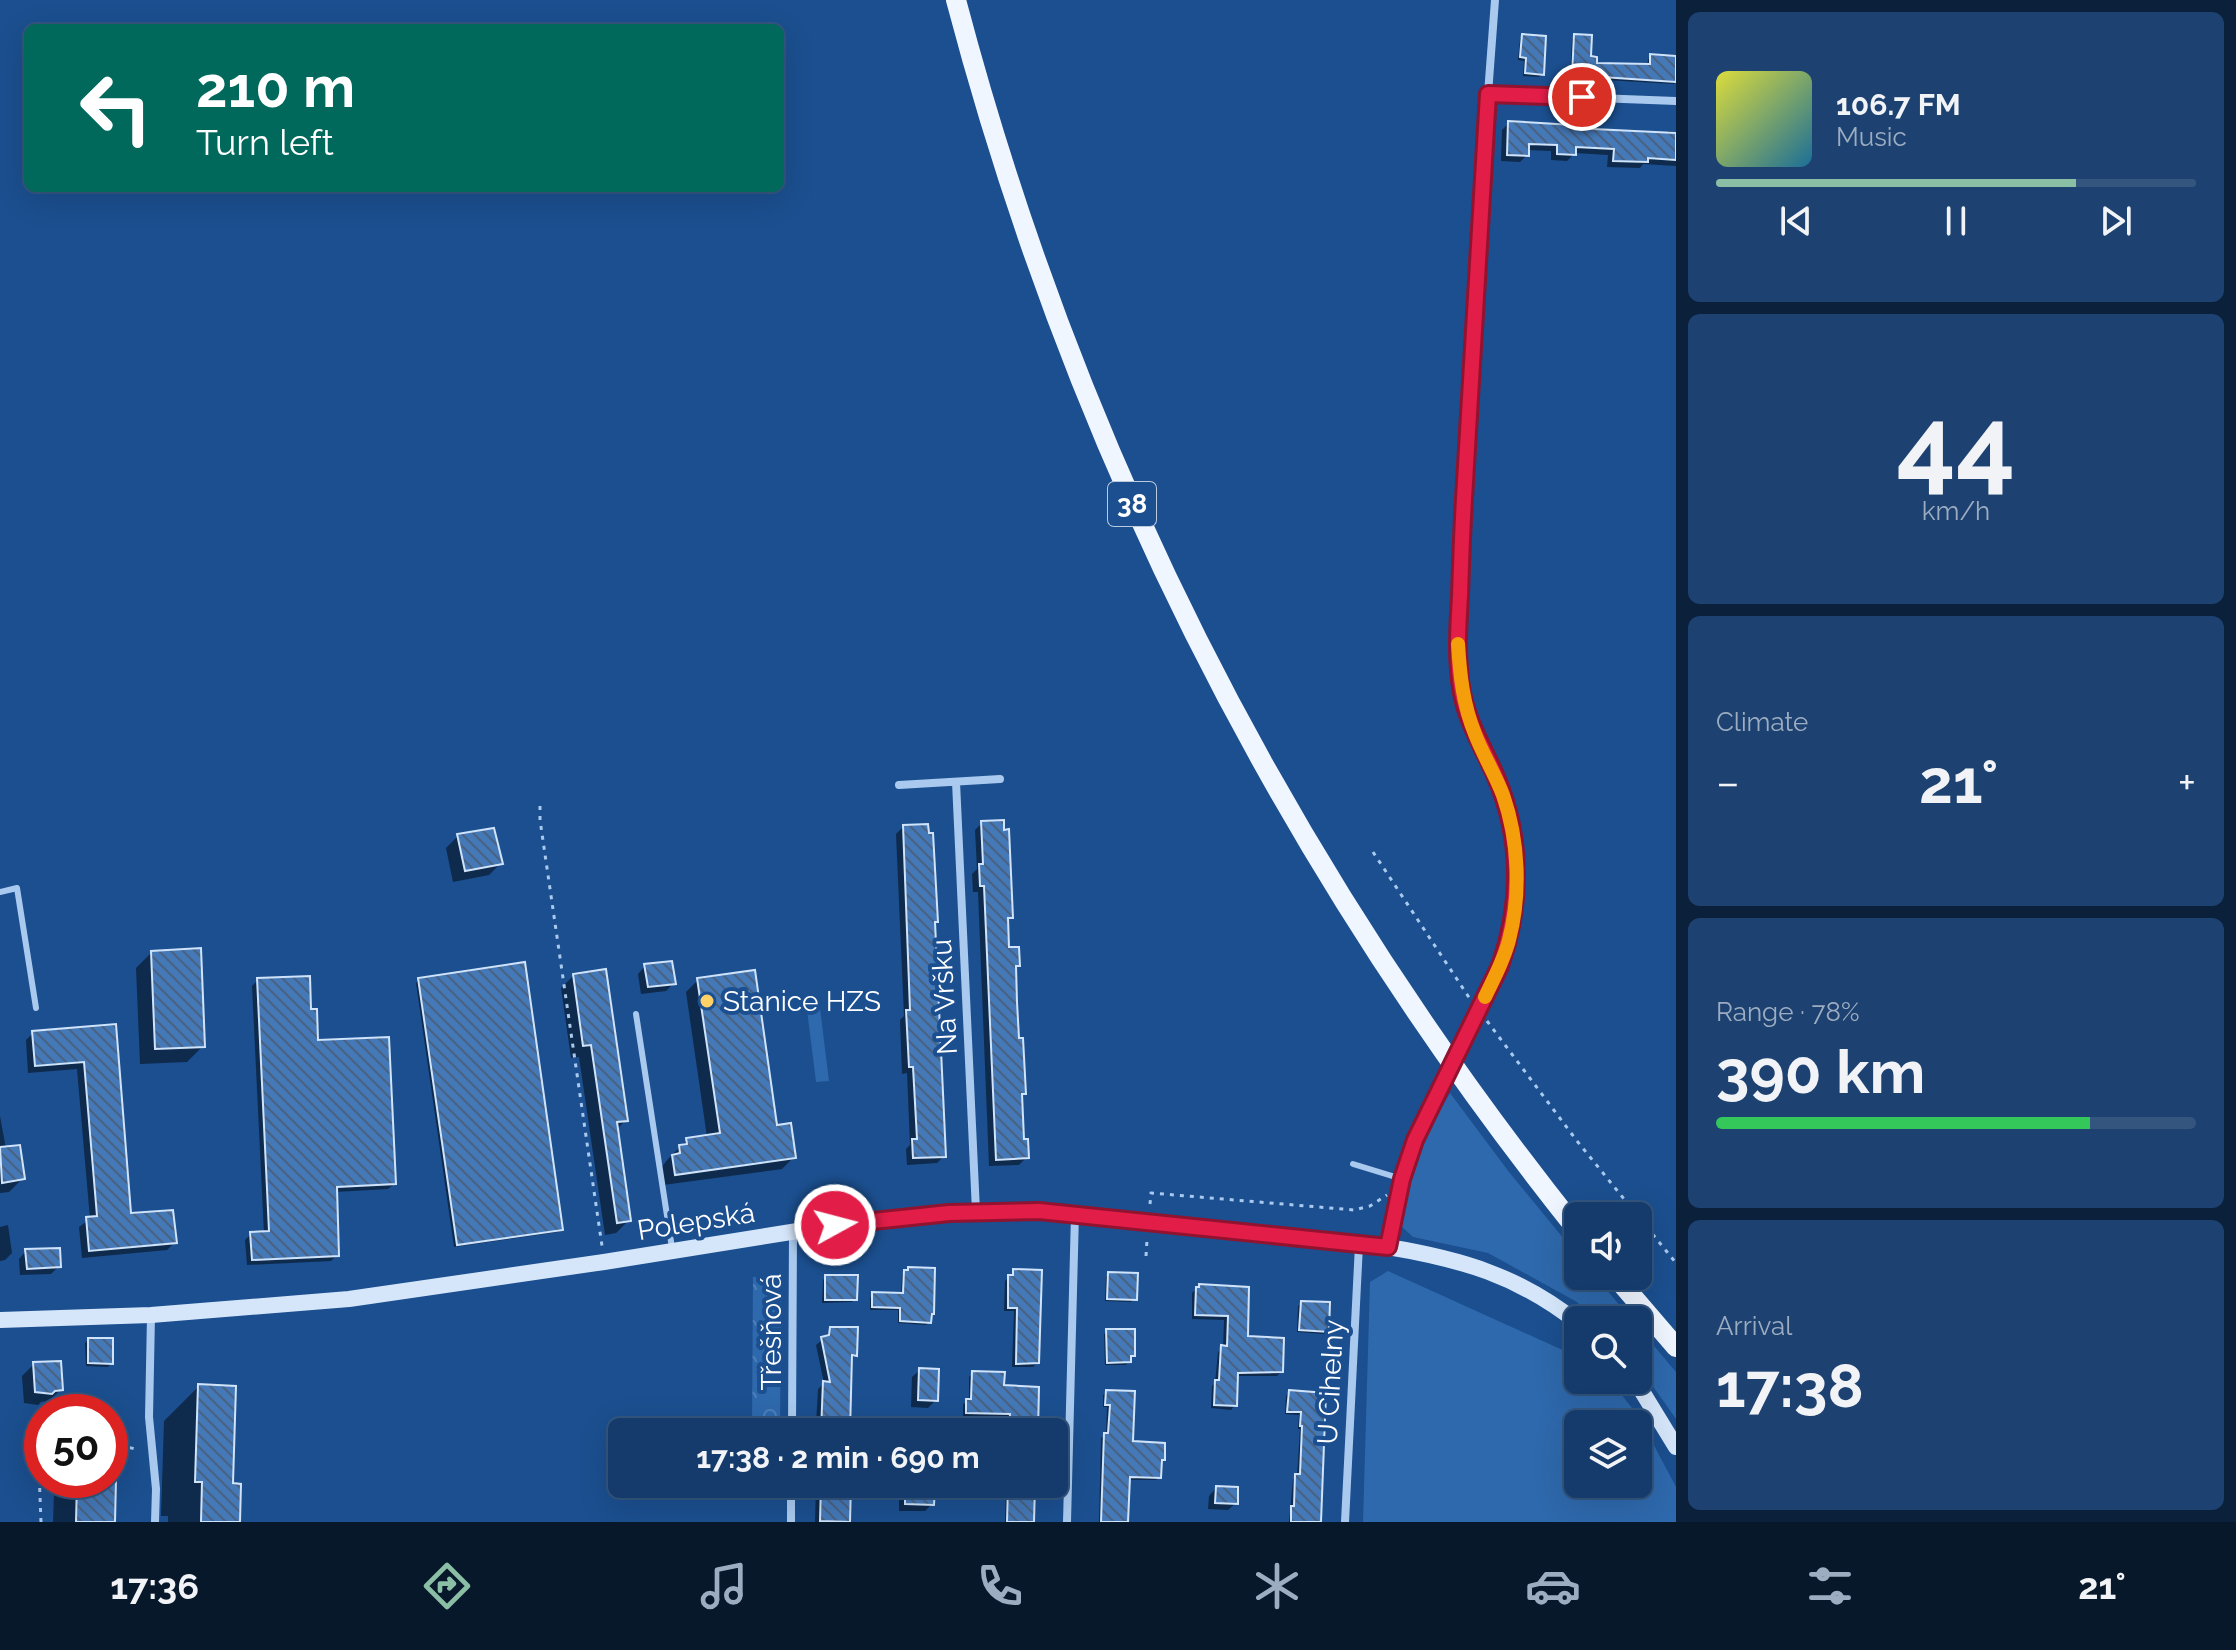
<!DOCTYPE html>
<html lang="en">
<head>
<meta charset="utf-8">
<style>
	:root { --surface:#143b6b; --page:#1d4271; --text:#f1f3f6; --muted:#9dadc1; --line:#33557e; --accent:#8abfa5 }
	body { margin:0; font-family:Raleway,sans-serif; background:var(--page); color:var(--text); height:100vh; display:flex; flex-direction:column; font-size:30px; white-space:nowrap }
	* { box-sizing:border-box; margin:0 }
	p { font-size:26px; color:var(--muted) }
	.icon { flex:none; width:44px; height:44px; fill:none; stroke:currentColor; stroke-width:2; stroke-linecap:round; stroke-linejoin:round }
	.map { position:relative; flex:1; overflow:hidden }
	.details { display:flex; flex-direction:column; gap:12px; padding:12px; background:#0b203b; width:560px }
	.details>* { flex:none }
	.guide { position:absolute; left:24px; top:24px; width:760px; height:168px; border-radius:12px; box-shadow:0 8px 32px #0002,0 0 0 2px var(--line); background:#00695c; color:#fff; overflow:hidden }
	.buttons { position:absolute; left:1564px; top:1202px; display:grid; gap:16px }
	.buttons a { display:grid; place-items:center; width:88px; height:88px; border-radius:12px; background:var(--surface); box-shadow:0 8px 32px #0002,0 0 0 2px var(--line); font-size:40px }
	.speed { position:absolute; left:24px; top:1394px; display:flex; gap:16px; font-size:40px; font-weight:700; text-align:center }
	.speed>* { display:grid; place-content:center; width:104px; height:104px; border-radius:50%; background:var(--surface); box-shadow:0 8px 32px #0002,0 0 0 2px var(--line); line-height:1 }
	.speed .limit { border:12px solid #d22; background:#fff; color:#111 }
	.pin { position:absolute; display:grid; place-items:center; width:68px; height:68px; color:#fff; margin:-34px; border:4px solid #fff; border-radius:50%; box-shadow:0 2px 8px #0007 }
	.me { position:absolute; width:88px; margin:-44px; rotate:83deg; stroke-linejoin:round; filter:drop-shadow(0 0 6px #0008) }
	.turn { display:flex; align-items:center; gap:28px; height:168px; padding:0 40px; font-size:36px }
	.turn .icon { width:104px; height:104px; stroke-width:2.5 }
	.turn b { display:block; font-size:56px; line-height:68px }
	.big { font-size:60px; font-weight:700; line-height:1.1 }
	.details .widget { flex:1; display:flex; flex-direction:column; justify-content:center; gap:12px; min-width:0; padding:0 28px; border-radius:12px; background:var(--page) }
	.details .dial { align-items:center; gap:0 }
	.dial b { font-size:104px; line-height:1 }
	.song { display:flex; align-items:center; gap:24px }
	.cover { width:96px; height:96px; border-radius:12px; background:linear-gradient(135deg,hsl(60 70% 55%),hsl(200 70% 35%)) }
	.played { height:8px; border-radius:4px; background:linear-gradient(90deg,var(--accent) 75%,var(--line) 75%) }
	.keys { display:flex; justify-content:space-around; direction:ltr }
	.heat { display:flex; justify-content:space-between; align-items:center; font-size:44px; direction:ltr }
	.charge { height:12px; border-radius:6px; background:linear-gradient(90deg,#34c759 78%,var(--line) 0) }
	.trip { position:absolute; left:608px; top:1418px; width:460px; height:80px; border-radius:12px; background:var(--surface); box-shadow:0 8px 32px #0002,0 0 0 2px var(--line); font-weight:700; line-height:80px; text-align:center }
	.menu { display:flex; height:128px; justify-content:space-around; align-items:center; background:#08182b; color:var(--muted) }
	.menu .icon { width:56px; height:56px }
	.menu .on { color:var(--accent) }
	.menu b { font-size:36px; color:var(--text) }
	main { display:flex; flex:1; min-height:0 }
	.map>svg:first-child { display:block }
	.grass { fill:#2e69ad; fill-rule:evenodd }
	.forest { fill:url(#forest-crowns) }
	.shadow { fill:#0007 }
	.building { fill:url(#building-back-hatch); stroke:#cfe3fa; stroke-width:2 }
	.lines { fill:none; stroke-linecap:round; stroke-linejoin:round }
	.path { stroke:#a9c9ee; stroke-width:3; stroke-dasharray:4 6; stroke-linecap:butt }
	.lane { stroke:#a9c9ee; stroke-width:6 }
	.street { stroke:#a9c9ee; stroke-width:8 }
	.secondary { stroke:#d6e6fa; stroke-width:16 }
	.primary { stroke:#f0f6ff; stroke-width:20 }
	.lane-bridge { stroke:#a9c9ee; stroke-width:6 }
	.route-casing { stroke:#92132f; stroke-width:20 }
	.route { stroke:#e11d48; stroke-width:14 }
	.slow { stroke:#f59e0b; stroke-width:14 }
	.poi-dot { fill:#ffd166; stroke:#1b4f8f; stroke-width:3 }
	.labels { text-anchor:middle; stroke-width:8; stroke-linejoin:round; paint-order:stroke }
	.shield { fill:#1b4f8f; stroke:#bbcadd; stroke-width:2 }
	.shield-label { font-size:26px; font-weight:bold; fill:#fff }
	.street-label { font-size:28px; fill:#fff; stroke:#1b4f8f }
	.poi-label { font-size:28px; fill:#fff; stroke:#1b4f8f; text-anchor:start }
</style>
</head>
<body>
<main>
<div class="map">
<svg width="1676" height="1522" viewBox="0 0 1676 1522">
	<defs>
		<pattern id="forest-crowns" width="20" height="18" patternUnits="userSpaceOnUse" patternTransform="scale(2)"><rect width="20" height="18" fill="#2e69ad"/><path d="M2 6a3 3 0 1 1 6 0M12 15a3 3 0 1 1 6 0" fill="none" stroke="#4d80b9"/></pattern>
		<pattern id="building-back-hatch" width="6" height="6" patternUnits="userSpaceOnUse" patternTransform="scale(2)"><rect width="6" height="6" fill="#4478b7"/><path d="M-1 5l2 2M0 0l6 6M5-1l2 2" fill="none" stroke="#486282"/></pattern>
	</defs>
	<rect width="100%" height="100%" fill="#1b4f8f"/>
	<path class="grass" d="M819,1000l10,81 -13,1 -10,-80z
		M1450,1093l59,79 69,84v20h17l37,44h-38l-17,-18 -89,-49 -75,-16 -12,-11c2,-43 27,-97 49,-133z
		M1388,1271l190,86v23h32l29,37 37,70v35h-313l7,-240zM1578,1424h60v60h-60z
		M1638,1327l38,45v47l-38,-54z"/>
	<path class="forest" d="M753,1277h28l-1,155h-28z"/>
	<path class="shadow" d="M1523,36l19,38 -3,3 -16,-1 1,-15 -6,-1 2,-21z
		M1575,36l20,29 52,1 1,-6 3,-4 25,2v24l-2,2 -104,-6 2,-39z
		M1509,123l62,7 94,5 3,-4 8,1v34l-33,-2 -3,4 -33,-1 1,-12 -33,-2 -8,8 -16,-1v-9l-24,-1v5l-7,7 -19,-1 1,-31z
		M982,823l29,94 -4,5v27l11,16 -4,4 1,33 9,91 -4,4 2,45 5,15 -8,8 -30,1 -11,-274h-5l-1,-18 5,-5 -2,-39z
		M903,827l30,96 11,233 -7,7 -30,2 -1,-16 4,-4 -3,-72 -5,1 -2,-54 4,-4 -8,-182z
		M458,836l42,28 -11,11 -36,7 -7,-34z
		M152,952l51,94 -16,16 -47,2 -4,-96z
		M645,966l29,17 -8,8 -25,3 -3,-20z
		M574,975l52,145 -10,10 13,90 -13,13 -11,2 -26,-178 -8,1 -10,-70z
		M419,979l142,250 -3,3 -104,15 -38,-264z
		M258,980l51,31 7,31 78,142 -6,5 -53,3 2,63 -6,6 -84,4 -2,-25 6,-6h13l-12,-248z
		M698,980l77,148 19,29 -12,12 -119,16 -2,-17 7,-9 19,-19 20,-3 -21,-145z
		M114,1026l15,189 45,28 -7,7 -85,8 -3,-31 11,-8 -13,-150 -49,4 -2,-33 7,-7z
		M0,1116l6,33 17,29 -14,14 -9,1z
		M8,1225l4,28 -7,7 -5,1v-34z
		M26,1251l33,15 -8,8 -31,1 -1,-16z
		M905,1272l24,50 -3,3 -28,-2v-13h-28v-12l3,-4 28,1 1,-20z
		M1014,1272l23,91 -4,4h-21l2,-56h-10l1,-30z
		M1109,1274l26,25 -4,3 -26,-1 1,-24z
		M826,1277l29,22 -3,3 -30,1 1,-23z
		M1200,1286l47,2 -1,50 35,34 -4,4h-41l-1,29 -4,5 -20,-2 1,-22 3,-3 3,-31 5,-4 1,-28 -32,-1v-26z
		M1302,1303l25,28 -3,3 -27,-2 1,-26z
		M831,1329l25,26 -6,5 -2,72h-36l4,-7 2,-36 6,-6 -8,-38 9,-7z
		M1107,1331l25,24 -6,10h-21l-1,-31z
		M88,1340l23,23 -3,4 -22,-1 -1,-23z
		M34,1364l27,25 -12,12 -8,1 -3,3 -14,-2 -2,-27z
		M920,1370l16,30 -8,8 -17,-1 1,-30z
		M973,1373l29,14 33,45h-28v-15l-44,-1v-12l6,-3v-24z
		M199,1386l32,99 7,37h-70v-6h-7l3,-95z
		M1107,1392l24,51 29,19 -1,15 -3,3h-28l-2,42h-27l2,-84 5,-3 1,-28h-4v-12z
		M1289,1392l35,3 -5,127h-30l4,-43 4,-3 3,-47h-2l1,-14 -14,-1 1,-18z
		M110,1470l4,1 -1,51h-60l1,-29 14,-13h42z
		M816,1484h33l-2,38h-32z
		M1006,1484h27l-1,38h-27z
		M1216,1488l20,15 -8,7 -20,-1 1,-13z
		M906,1489l26,15 -7,7h-26v-15z"/>
	<path class="building" d="M1522,34l24,2 -2,39 -19,-2 1,-15 -6,-1z
		M1574,34l18,1 -1,21 6,1v6l53,1v-10l26,2v26l-104,-7z
		M1508,121l65,4v3l103,5v27l-28,-2v4l-35,-1 1,-12 -38,-2v8l-19,-1v-9l-28,-1v12l-22,-1z
		M1004,820v10l5,-1 4,89h-5l1,29h10l1,19h-4l1,36 2,36h4l3,56h-4l2,45h4l1,19 -33,2 -12,-274h-4l-1,-22h4l-2,-43z
		M928,824l1,9h4l5,89h-3l11,235 -33,1 -1,-19h5l-4,-72h-4l-3,-57h4l-7,-185z
		M494,828l9,36 -38,7 -8,-37z
		M201,948l4,99 -50,2 -4,-98z
		M672,961l4,23 -28,3 -4,-23z
		M525,962l38,268 -106,15 -39,-267z
		M606,969l22,152 -11,1 14,99 -14,2 -26,-178 -8,1 -10,-72z
		M755,970l22,155 14,-2 5,35 -121,17 -3,-20 8,-2 -1,-8 8,-1 -1,-6 34,-5 -23,-155z
		M310,976l1,33h6l1,31 71,-3 7,147 -59,3 2,69 -87,4 -2,-28 19,-1 -12,-253z
		M116,1024l15,189 42,-3 4,33 -88,8 -3,-34 11,-1 -13,-154 -49,4 -3,-35z
		M20,1145l5,34 -23,4 -2,-36z
		M60,1248l1,19 -34,2 -2,-20z
		M908,1267l27,1 -1,46h-2l-1,9 -31,-2v-13l-28,-1v-15l31,1 1,-23h4z
		M1013,1269l29,1 -3,93 -23,1 1,-56h-9v-33h5z
		M1108,1272l30,1 -1,27 -30,-1z
		M825,1275h33l-1,25h-32z
		M1199,1284l50,3 -1,49 36,2 -1,34 -45,1 -1,33 -23,-1 1,-25h4l2,-35 6,1 1,-30 -33,-1 1,-28h3z
		M1301,1301l29,1 -1,30 -30,-2z
		M830,1327h28l-1,29 -5,-1 -2,77h-29l2,-51 7,1 -9,-45 8,-2z
		M1106,1329h29v27h-4v6l-24,1z
		M88,1338h25v26l-25,-1z
		M61,1361l2,29 -8,1 -3,3 -17,-2 -2,-30z
		M919,1368l20,1 -1,32 -20,-1z
		M972,1371l33,1 -1,13 35,2 -1,45h-29l1,-18 -44,-1v-14h5z
		M198,1384l38,2 -3,97 8,1 -1,38h-39l1,-40h-7z
		M1106,1390l29,1 -2,50 32,2v17h-3l-1,18 -31,-1 -2,45h-27l3,-89h4l2,-28h-5z
		M1289,1390l37,3 -5,129h-30v-16h3l1,-32h5l2,-48h-2l1,-14h-14z
		M77,1480h39l-1,42h-39z
		M821,1484h30l-1,38 -30,-1z
		M1008,1484h27l-1,38h-27z
		M1216,1486l22,1v17l-23,-1z
		M905,1487h30l-1,18 -29,-1z"/>
	<g class="lines">
		<path class="path" d="M540,806v14l62,426
			M1373,852l97,147
			M1487,1021l90,120 99,122
			M1150,1204l1,-11 203,17 16,-4 17,-11
			M1146,1256l1,-16
			M110,1446h14l11,3
			M41,1522l-3,-77h4"/>
		<path class="lane" d="M1488,94c-9,137 -18,274 -24,411 -3,61 -13,135 -1,194 6,28 21,52 33,78 26,61 26,127 4,189
			M0,892l17,-4 19,120
			M636,1014l36,234
			M1353,1164l49,15
			M1388,1247c9,-43 16,-86 36,-125"/>
		<path class="street" d="M1495,0l-7,94 188,7
			M956,782l20,429
			M899,785l101,-6
			M151,1316l-2,101 7,72 -1,33
			M792,1432l1,-199
			M791,1522v-38
			M1067,1522l8,-308
			M1345,1522l14,-277"/>
		<path class="secondary" d="M0,1320l151,-5 198,-16 255,-37 231,-37 87,-10 54,-4h63l36,3 313,33c73,12 131,29 190,76
			M1635,1380l41,67"/>
		<path class="primary" d="M956,0c120,456 328,863 622,1231
			M1615,1276l61,71"/>
		<path class="lane-bridge" d="M1424,1122l76,-156"/>
	</g>
	<g class="lines">
		<defs>
			<path id="route" d="M835,1225l114,-12 90,-2 349,36 14,-68 13,-39 85,-174c22,-62 22,-128 -4,-189 -12,-28 -28,-53 -34,-84 -6,-32 -4,-65 -2,-97 1,-32 2,-64 4,-97 7,-135 15,-270 24,-405l94,3"/>
		</defs>
		<use href="#route" class="route-casing"/>
		<use href="#route" class="route"/>
		<path class="slow" d="M1458,644c2,32 5,60 17,90 8,21 20,40 28,61 16,46 18,99 6,145 -5,20 -15,38 -24,57"/>
	</g>
	<circle class="poi-dot" cx="707" cy="1001" r="8"/>
	<g class="labels">
		<rect class="shield" x="1108" y="482" width="48" height="44" rx="6"/>
		<g class="shield-label">
			<text x="1132" y="513">38</text>
		</g>
		<g class="street-label">
			<text transform="translate(944 997) rotate(-93)" y="10">Na Vršku</text>
			<text transform="translate(696 1221) rotate(-9)" y="10">Polepská</text>
			<text transform="translate(771 1332) rotate(-90)" y="10">Třešňová</text>
			<text transform="translate(1330 1382) rotate(-87)" y="10">U Cihelny</text>
		</g>
		<g class="poi-label">
			<text x="723" y="1011">Stanice HZS</text>
		</g>
	</g>
</svg>
<div class="buttons">
<a><svg class="icon" aria-label="sound" viewBox="0 0 24 24"><path d="M4 9h4l5-4v14l-5-4H4zM17 9q2 3 0 6"/></svg></a>
<a><svg class="icon" aria-label="search" viewBox="0 0 24 24"><circle cx="10" cy="10" r="6"/><path d="M15 15l6 6"/></svg></a>
<a><svg class="icon" aria-label="layers" viewBox="0 0 24 24"><path d="M12 4l9 5-9 5-9-5zM3 14l9 5 9-5"/></svg></a>
</div>
<div class="speed"><div class="limit">50</div></div>
<div class="pin" style="left:1582px;top:97px;background:#d93025"><svg class="icon" aria-label="arrive" viewBox="0 0 24 24"><path d="M6 21V4h12l-3 4 3 4H6"/></svg></div>
<svg class="me" style="left:835px;top:1225px" viewBox="-20 -20 40 40"><circle r="17" fill="#e11d48" stroke="#fff" stroke-width="3"/><path d="M0-11L8 9 0 5-8 9z" fill="#fff"/></svg>
<div class="trip">17:38 · 2 min · 690 m</div>
<div class="guide">
<div class="turn"><svg class="icon" aria-label="left" viewBox="0 0 24 24"><path d="M17 20v-9H6M10 6l-5 5 5 5"/></svg><div><b>210 m</b>Turn left</div></div>
</div>
</div>
<section class="details">
<div class="widget">
<div class="song"><i class="cover"></i><div><b>106.7 FM</b><p>Music</p></div></div>
<div class="played"></div>
<div class="keys"><svg class="icon" aria-label="previous" viewBox="0 0 24 24"><path d="M18 5L8 12l10 7zM5 5v14"/></svg><svg class="icon" aria-label="pause" viewBox="0 0 24 24"><path d="M8 5v14M16 5v14"/></svg><svg class="icon" aria-label="next" viewBox="0 0 24 24"><path d="M6 5l10 7-10 7zM19 5v14"/></svg></div>
</div>
<div class="widget dial"><b>44</b><p>km/h</p></div>
<div class="widget"><p>Climate</p>
<div class="heat"><a>−</a><b class="big">21°</b><a>+</a></div>
</div>
<div class="widget"><p>Range · 78%</p><b class="big">390 km</b><div class="charge"></div></div>
<div class="widget"><p>Arrival</p><b class="big">17:38</b></div>
</section>
</main>
<nav class="menu">
<b>17:36</b>
<svg class="icon on" aria-label="directions" viewBox="0 0 24 24"><path d="M12 3l9 9-9 9-9-9zM9 14v-3h6M13 9l2 2-2 2"/></svg>
<svg class="icon" aria-label="music" viewBox="0 0 24 24"><path d="M9 18V5l10-2v13"/><circle cx="6" cy="18" r="3"/><circle cx="16" cy="16" r="3"/></svg>
<svg class="icon" aria-label="phone" viewBox="0 0 24 24"><path d="M5 4h4l2 5-3 2q2 4 5 5l2-3 5 2v4C11 20 4 13 5 4z"/></svg>
<svg class="icon" aria-label="climate" viewBox="0 0 24 24"><path d="M12 3v18M4 7l16 10M4 17L20 7"/></svg>
<svg class="icon" aria-label="car" viewBox="0 0 24 24"><path d="M5 17H2v-5l4-1 3-4h7l3 4 3 1v5h-3M9 17h6M6 11h13"/><circle cx="7" cy="17" r="2"/><circle cx="17" cy="17" r="2"/></svg>
<svg class="icon" aria-label="filters" viewBox="0 0 24 24"><path d="M4 7h16M4 17h16"/><circle cx="9" cy="7" r="2"/><circle cx="15" cy="17" r="2"/></svg>
<b>21°</b>
</nav>
</body>
</html>
